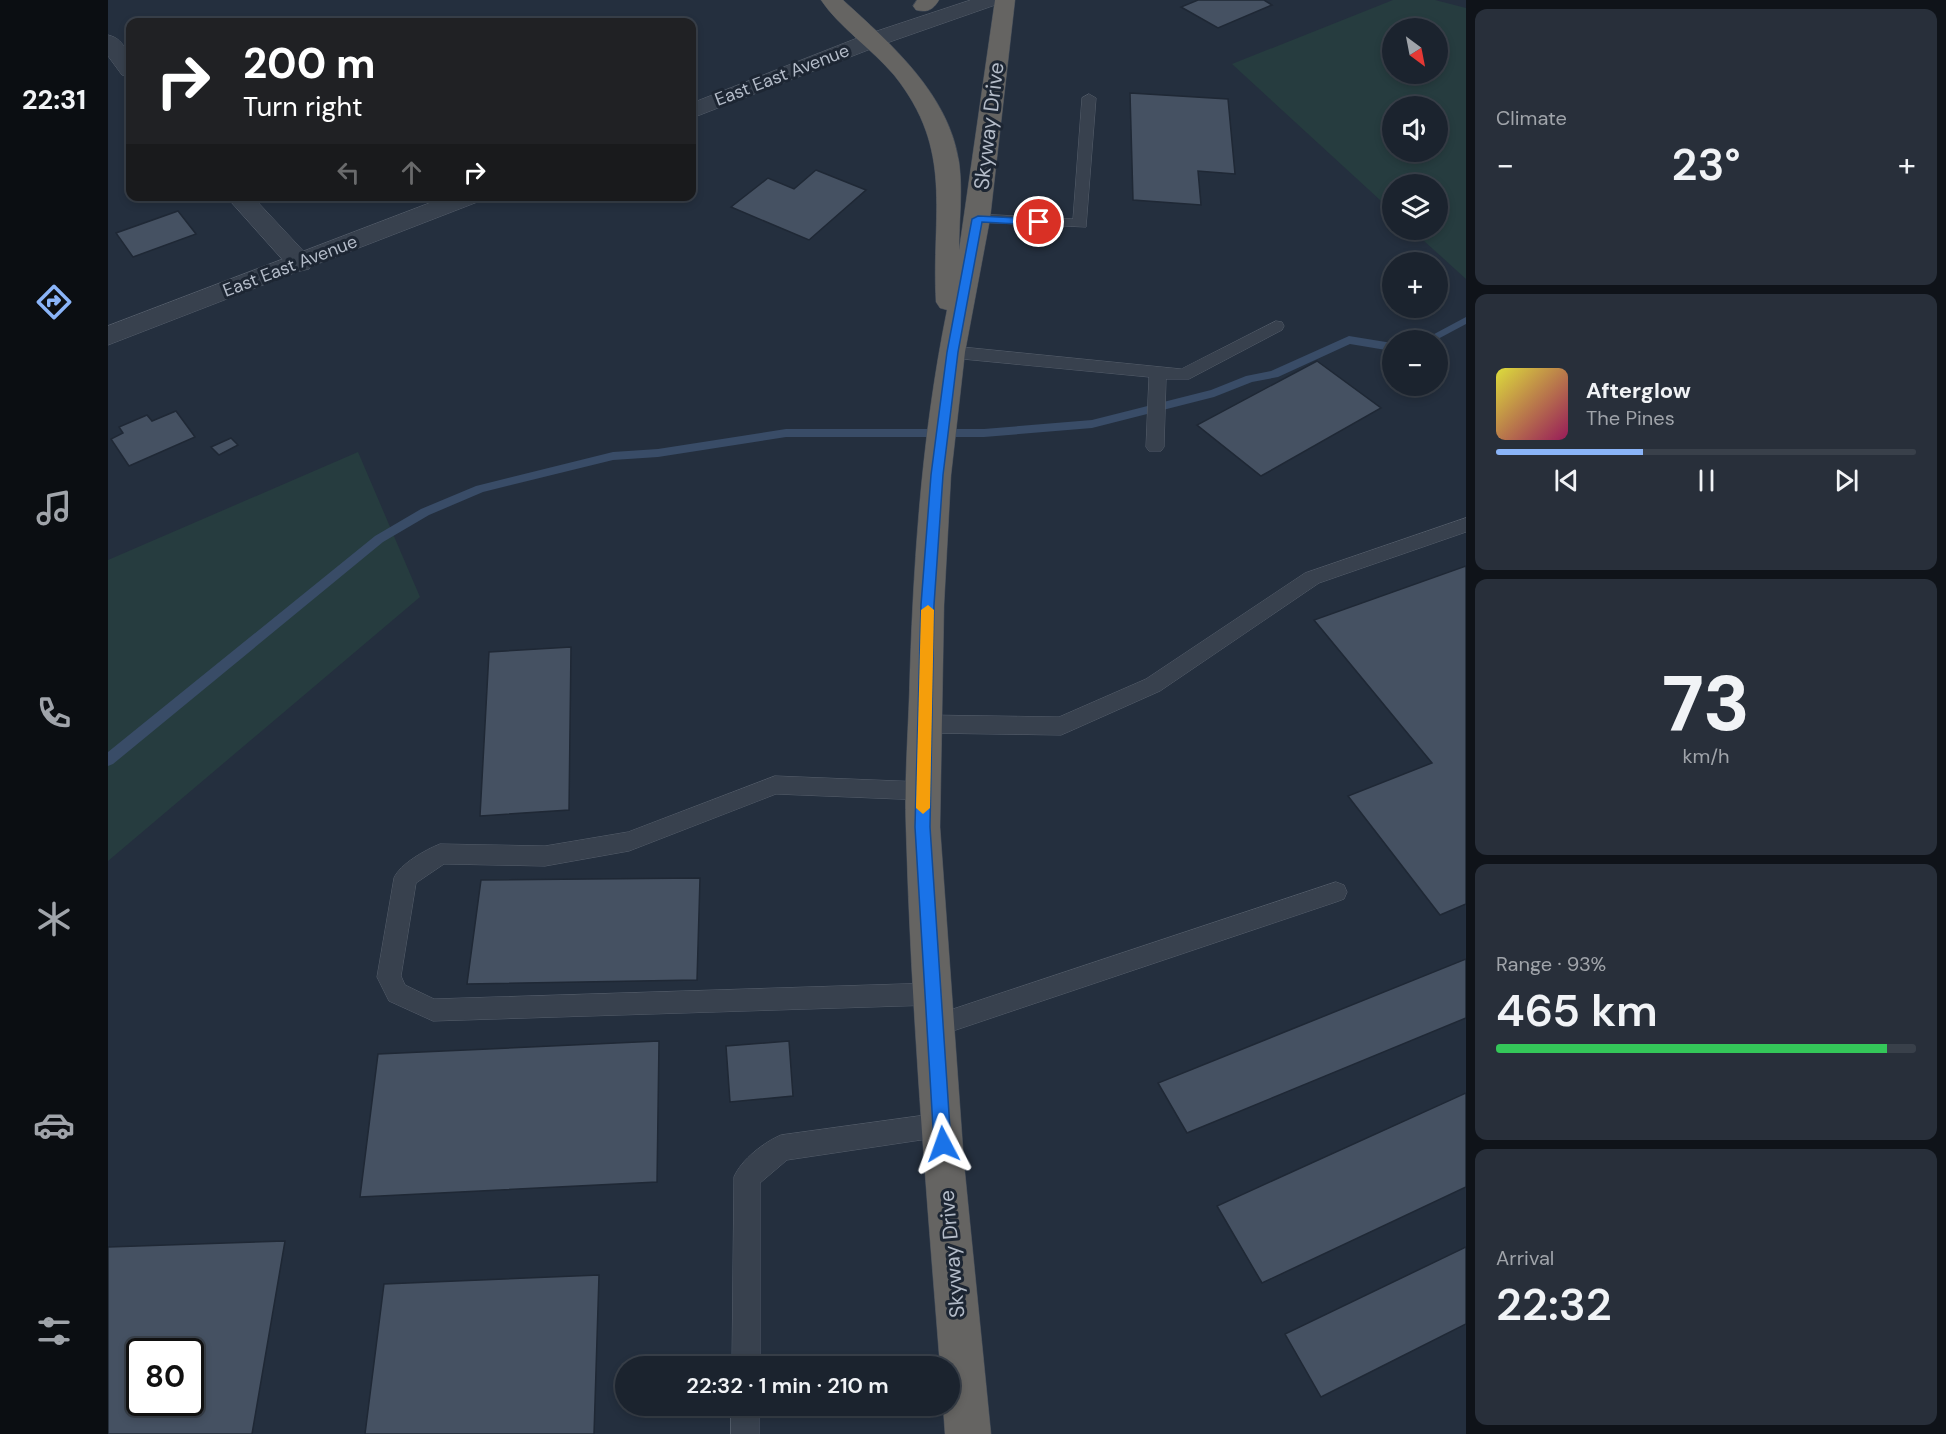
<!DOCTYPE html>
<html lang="en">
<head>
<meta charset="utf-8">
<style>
	:root { --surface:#1b232e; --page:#282f3a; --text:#f1f3f6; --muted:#a0a4aa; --line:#39404a; --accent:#8ab4f8 }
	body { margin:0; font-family:"DM Sans",sans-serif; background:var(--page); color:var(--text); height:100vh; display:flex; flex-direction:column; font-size:22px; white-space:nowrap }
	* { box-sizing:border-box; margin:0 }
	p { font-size:20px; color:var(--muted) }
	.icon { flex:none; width:33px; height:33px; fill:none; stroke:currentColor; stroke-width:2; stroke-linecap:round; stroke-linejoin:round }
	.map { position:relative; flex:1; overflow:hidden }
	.panel { display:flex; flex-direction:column; gap:9px; padding:9px; background:#0f1319; width:480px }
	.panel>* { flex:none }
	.banner { position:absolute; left:18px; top:18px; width:570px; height:183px; border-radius:12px; box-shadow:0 3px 9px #0003,0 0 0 2px var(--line); background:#202124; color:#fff; overflow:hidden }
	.needle { width:39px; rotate:148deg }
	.controls { position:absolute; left:1274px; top:18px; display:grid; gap:12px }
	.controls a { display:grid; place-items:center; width:66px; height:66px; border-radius:50%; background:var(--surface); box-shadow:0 3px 9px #0003,0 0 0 2px var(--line); font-size:30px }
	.speed { position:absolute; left:18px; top:1338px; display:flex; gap:12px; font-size:30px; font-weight:700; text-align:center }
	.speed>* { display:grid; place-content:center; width:78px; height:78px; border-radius:50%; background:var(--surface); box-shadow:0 3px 9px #0003,0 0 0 2px var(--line); line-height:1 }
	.speed .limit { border:3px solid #111; border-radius:9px; background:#fff; color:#111 }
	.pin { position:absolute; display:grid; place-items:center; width:51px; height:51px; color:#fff; margin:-26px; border:3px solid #fff; border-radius:50%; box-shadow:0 2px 6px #0007 }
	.me { position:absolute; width:66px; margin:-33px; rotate:356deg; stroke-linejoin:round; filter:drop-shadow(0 0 4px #0008) }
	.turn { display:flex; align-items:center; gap:21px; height:126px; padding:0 18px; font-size:27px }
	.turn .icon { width:78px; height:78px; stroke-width:2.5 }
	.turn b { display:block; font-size:42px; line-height:51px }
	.lanes { display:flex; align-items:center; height:57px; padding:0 18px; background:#0003; justify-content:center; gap:30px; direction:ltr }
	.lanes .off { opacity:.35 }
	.big { font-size:45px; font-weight:600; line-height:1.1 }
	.panel .card { flex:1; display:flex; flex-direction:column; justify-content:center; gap:9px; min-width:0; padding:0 21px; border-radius:12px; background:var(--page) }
	.panel .dial { align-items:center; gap:0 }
	.dial b { font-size:78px; line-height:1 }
	.song { display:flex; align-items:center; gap:18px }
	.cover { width:72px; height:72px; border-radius:9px; background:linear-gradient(135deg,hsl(60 70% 55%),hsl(330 70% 35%)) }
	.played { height:6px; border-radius:3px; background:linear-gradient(90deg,var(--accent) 35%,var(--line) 35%) }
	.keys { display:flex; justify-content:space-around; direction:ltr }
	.heat { display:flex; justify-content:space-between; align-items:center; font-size:33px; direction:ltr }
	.charge { height:9px; border-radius:4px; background:linear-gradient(90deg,#34c759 93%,var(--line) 0) }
	.trip { position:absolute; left:507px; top:1356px; width:345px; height:60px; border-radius:30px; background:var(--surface); box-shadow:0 3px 9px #0003,0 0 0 2px var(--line); font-weight:600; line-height:60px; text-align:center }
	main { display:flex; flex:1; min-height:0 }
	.dock { display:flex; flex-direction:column; width:108px; justify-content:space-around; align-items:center; background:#0b0e12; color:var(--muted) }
	.dock .icon { width:42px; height:42px }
	.dock .on { color:var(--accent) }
	.dock b { font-size:27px; color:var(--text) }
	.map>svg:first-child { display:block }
	.green { fill:#263c3f; fill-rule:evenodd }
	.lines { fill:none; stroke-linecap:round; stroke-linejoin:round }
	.stream { fill:#394c67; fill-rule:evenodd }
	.building { fill:#455162; stroke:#1f2835; stroke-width:1.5; fill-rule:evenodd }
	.service-casing { stroke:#565f6c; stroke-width:1 }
	.minor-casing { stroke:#565f6c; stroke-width:1 }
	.tertiary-casing { stroke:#565f6c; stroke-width:1 }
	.trunk-casing { stroke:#434c59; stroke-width:1 }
	.service { fill:#38414e; fill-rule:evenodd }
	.minor { fill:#38414e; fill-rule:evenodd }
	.tertiary { fill:#38414e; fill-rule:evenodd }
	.trunk { fill:#656462; fill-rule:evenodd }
	.route { fill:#1a73e8; stroke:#114b97; stroke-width:1.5 }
	.slow { fill:#f59e0b }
	.labels { text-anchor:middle; stroke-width:6; stroke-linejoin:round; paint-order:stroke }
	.far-street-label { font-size:18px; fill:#b4bcc9; stroke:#1d2633 }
	.street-label { font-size:21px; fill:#b4bcc9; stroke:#1d2633 }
</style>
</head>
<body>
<main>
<nav class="dock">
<b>22:31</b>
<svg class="icon on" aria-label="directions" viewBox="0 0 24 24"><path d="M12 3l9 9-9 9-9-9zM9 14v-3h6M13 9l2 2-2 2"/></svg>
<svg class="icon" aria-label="music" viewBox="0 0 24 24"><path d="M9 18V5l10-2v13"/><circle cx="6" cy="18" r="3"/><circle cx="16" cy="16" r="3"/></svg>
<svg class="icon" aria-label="phone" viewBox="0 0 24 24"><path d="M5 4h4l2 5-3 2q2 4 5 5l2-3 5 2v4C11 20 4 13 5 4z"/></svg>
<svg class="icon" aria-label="climate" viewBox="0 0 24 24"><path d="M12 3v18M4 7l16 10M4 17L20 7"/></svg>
<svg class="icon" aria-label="car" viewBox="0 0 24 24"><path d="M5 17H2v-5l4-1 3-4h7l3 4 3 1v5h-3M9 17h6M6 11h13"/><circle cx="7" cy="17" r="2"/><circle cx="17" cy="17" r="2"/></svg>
<svg class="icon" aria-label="filters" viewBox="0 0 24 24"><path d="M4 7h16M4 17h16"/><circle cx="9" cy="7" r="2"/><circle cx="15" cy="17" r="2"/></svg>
</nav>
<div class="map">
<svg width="1358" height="1434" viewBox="0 0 1358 1434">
	<rect width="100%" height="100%" fill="#242f3e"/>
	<path class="green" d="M1285,0h42l31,8v271l-54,-49h25v-46h-45v27l-160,-147zM1284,28h45v46h-45zM1284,106h45v46h-45z
		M250,452l62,145 -312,264v-301z"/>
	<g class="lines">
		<path class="stream" d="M1358,317v7l-30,16h-13z
			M1241,336l43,7v8l-42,-7 -72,33 -26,5 -38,15 -122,31 -108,9h-198l-128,20 -45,3 -130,32 -54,23 -46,27 -270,222 -5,2v-14l267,-216 46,-27 55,-23 137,-34 45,-3 128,-20h198l108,-9 119,-30 35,-14 25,-5z"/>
	</g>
	<path class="building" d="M1090,0h66l8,5 -54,23 -37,-21z
		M1022,93l98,6 7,75 -37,-3 3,34 -68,-5z
		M708,170l50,20 -57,50 -78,-33 37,-29 26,11z
		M70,211l18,23 -63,23 -17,-24z
		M1209,361l64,47 -120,68 -64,-51z
		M68,411l19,26 -66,29 -18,-27 12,-6 -4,-6 28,-12 5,6z
		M123,438l7,7 -19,10 -8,-8z
		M1358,566v338l-26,11 -92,-119 84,-33 -118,-143z
		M463,647l-2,163 -89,6 9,-164z
		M592,878l-3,102 -230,4 14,-104z
		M1358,959v59l-279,115 -29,-50z
		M551,1041l-2,141 -297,15 18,-143z
		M681,1041l4,55 -63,6 -4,-56z
		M1358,1093v94l-204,96 -45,-77z
		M177,1241l-33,193h-144v-187zM32,1352h50v50h-50z
		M1358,1247v77l-145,73 -36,-63z
		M491,1275l-5,159h-229l19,-150z"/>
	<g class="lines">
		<defs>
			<path id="service" d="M981,94l7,4 -10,129 -114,-5 -2,-3 8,-5 95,5 9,-121z
				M1168,321l6,1 2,4 -2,4 -93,49h-23l-2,68 -3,4h-12l-3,-4 3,-70 -197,-19 -9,-6 9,-6 229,23z
				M1358,518v14l-147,51 -159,108 -92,41 -7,3 -136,-2 -7,-3 -4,-6 4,-6 7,-3 134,2 87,-38 159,-106z
				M667,776l148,6 8,3 3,6 -3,6 -8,3 -147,-6 -147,57 -84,15 -101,-2 -28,19 -15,93 4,9 29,14 499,-16 8,3 4,8 -4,8 -8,3 -500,16 -44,-20 -12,-24 17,-99c6,-14 31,-28 46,-34l105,2 83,-14z
				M1228,882l8,3 3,7 -3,7 -8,3 -401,135 -9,-3 -3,-8 3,-8 9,-3z
				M833,1113l9,3 4,9 -4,9 -9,3 -154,23 -27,23v183h-28l2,-189c7,-17 30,-35 47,-42z
				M623,1406h28v28h-28z"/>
			<path id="minor" d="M0,35c19,4 22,24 22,41l-8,-1 -14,-19z
				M118,196h26l57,61 4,6 -4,6 -9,2 -9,-2z"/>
			<path id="tertiary" d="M863,0h30l-3,4 -117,41 -189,73v-15l173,-68z
				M340,196h35l-3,5 -372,144v-19z"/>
			<path id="trunk" d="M713,0h22c48,44 106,94 116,162 4,29 0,59 0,88l36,-250h20l-25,219 -25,133 -14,123 -7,130 -4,222 24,336 27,271h-46l-2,-28h7v-40h-10c-14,-178 -29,-357 -34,-537 -2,-52 3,-106 4,-159 4,-121 13,-242 37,-360l-7,-2 -4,-6c-5,-89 19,-151 -42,-227 -22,-26 -55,-48 -73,-75z
				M809,0h22c-6,10 -12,13 -23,10l-3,-4z"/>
		</defs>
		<use href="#service" class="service-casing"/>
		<use href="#minor" class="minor-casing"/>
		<use href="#tertiary" class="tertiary-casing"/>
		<use href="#trunk" class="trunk-casing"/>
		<use href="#service" class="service"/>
		<use href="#minor" class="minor"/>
		<use href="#tertiary" class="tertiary"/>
		<use href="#trunk" class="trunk"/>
	</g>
	<path class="route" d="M870,216l61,3 5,3 -5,3 -57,-3 -24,130 -15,123 -9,130 -4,222 21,317 -3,6 -5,2 -6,-2 -3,-6 -19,-317 6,-222 10,-130 16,-123 25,-133z"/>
	<path class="slow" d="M820,605l6,5 -4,198 -7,6 -7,-6 5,-198z"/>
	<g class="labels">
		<g class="far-street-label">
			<text transform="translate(674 75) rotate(-21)" y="6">East East Avenue</text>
			<text transform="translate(182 266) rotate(-21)" y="6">East East Avenue</text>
		</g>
		<g class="street-label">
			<text transform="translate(881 126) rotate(-83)" y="7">Skyway Drive</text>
			<text transform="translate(844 1254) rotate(-95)" y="7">Skyway Drive</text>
		</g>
	</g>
</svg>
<div class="controls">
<a><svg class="needle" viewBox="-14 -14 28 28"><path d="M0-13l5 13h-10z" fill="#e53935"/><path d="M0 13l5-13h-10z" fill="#a0a4aa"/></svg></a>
<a><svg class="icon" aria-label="sound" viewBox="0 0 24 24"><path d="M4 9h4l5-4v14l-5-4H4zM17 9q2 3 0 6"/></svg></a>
<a><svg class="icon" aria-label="layers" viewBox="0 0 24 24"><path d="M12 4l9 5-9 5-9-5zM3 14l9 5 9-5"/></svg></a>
<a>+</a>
<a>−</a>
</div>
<div class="speed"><div class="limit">80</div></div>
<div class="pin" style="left:931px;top:222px;background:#d93025"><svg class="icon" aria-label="arrive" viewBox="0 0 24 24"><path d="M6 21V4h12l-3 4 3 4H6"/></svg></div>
<svg class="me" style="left:835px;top:1144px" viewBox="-20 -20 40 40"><path d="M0-17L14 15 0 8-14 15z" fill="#1a73e8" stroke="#fff" stroke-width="4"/></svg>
<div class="trip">22:32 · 1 min · 210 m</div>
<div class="banner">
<div class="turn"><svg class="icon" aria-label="right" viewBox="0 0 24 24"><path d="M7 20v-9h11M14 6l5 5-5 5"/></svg><div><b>200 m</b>Turn right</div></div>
<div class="lanes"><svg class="icon off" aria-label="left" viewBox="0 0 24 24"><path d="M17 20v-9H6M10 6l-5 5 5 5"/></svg><svg class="icon off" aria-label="ahead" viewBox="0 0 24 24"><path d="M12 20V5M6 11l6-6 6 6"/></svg><svg class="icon" aria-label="right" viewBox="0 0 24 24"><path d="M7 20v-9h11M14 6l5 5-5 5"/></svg></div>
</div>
</div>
<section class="panel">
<div class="card"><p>Climate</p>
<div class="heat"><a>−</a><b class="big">23°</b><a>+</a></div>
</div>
<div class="card">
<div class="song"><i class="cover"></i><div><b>Afterglow</b><p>The Pines</p></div></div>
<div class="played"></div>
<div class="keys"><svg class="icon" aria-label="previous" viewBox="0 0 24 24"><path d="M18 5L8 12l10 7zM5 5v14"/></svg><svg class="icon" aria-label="pause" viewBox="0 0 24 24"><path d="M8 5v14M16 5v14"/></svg><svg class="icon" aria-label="next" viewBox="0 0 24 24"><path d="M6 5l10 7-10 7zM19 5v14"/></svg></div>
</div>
<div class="card dial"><b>73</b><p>km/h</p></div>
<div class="card"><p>Range · 93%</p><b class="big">465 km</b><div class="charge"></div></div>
<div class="card"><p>Arrival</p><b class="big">22:32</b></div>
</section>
</main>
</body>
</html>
